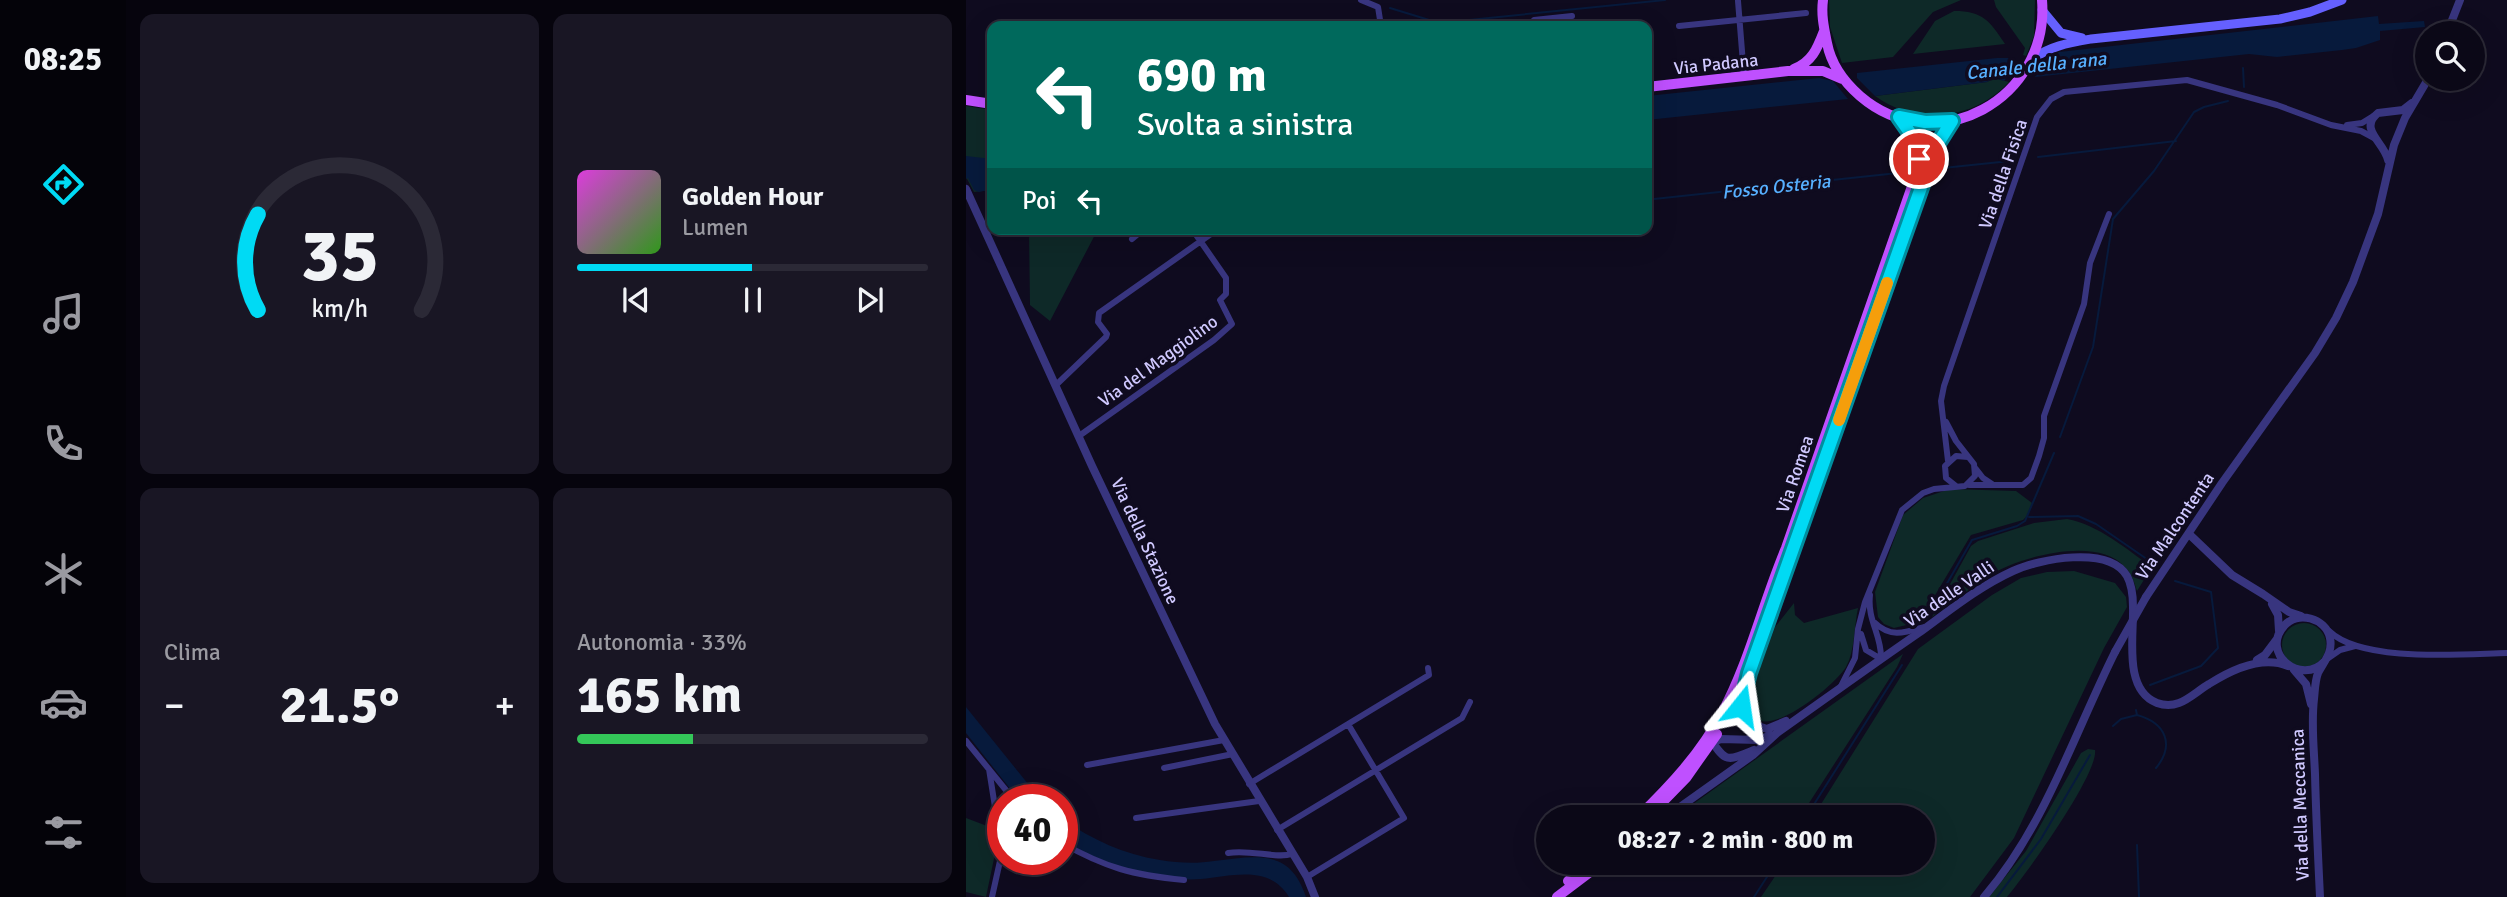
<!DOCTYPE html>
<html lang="it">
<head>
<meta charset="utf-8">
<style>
	:root { --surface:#0b0817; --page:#191624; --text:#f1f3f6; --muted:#9a9aa1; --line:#2b2936; --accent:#00daf4 }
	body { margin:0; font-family:Signika,sans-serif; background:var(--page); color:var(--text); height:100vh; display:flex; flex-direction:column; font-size:26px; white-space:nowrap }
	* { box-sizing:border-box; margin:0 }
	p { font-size:23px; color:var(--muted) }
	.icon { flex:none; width:38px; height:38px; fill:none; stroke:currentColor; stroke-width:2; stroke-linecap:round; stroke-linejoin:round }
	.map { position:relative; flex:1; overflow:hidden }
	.sheet { display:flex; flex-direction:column; gap:14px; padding:14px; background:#06040d; width:840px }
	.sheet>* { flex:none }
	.banner { position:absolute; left:21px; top:21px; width:665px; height:214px; border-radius:14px; box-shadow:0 7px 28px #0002,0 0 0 2px var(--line); background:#00695c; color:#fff; overflow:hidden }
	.buttons { position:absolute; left:1449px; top:21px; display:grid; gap:14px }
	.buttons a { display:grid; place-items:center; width:70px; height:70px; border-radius:50%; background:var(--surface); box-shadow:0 7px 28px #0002,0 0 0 2px var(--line); font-size:35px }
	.speed { position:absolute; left:21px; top:784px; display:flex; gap:14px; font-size:35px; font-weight:700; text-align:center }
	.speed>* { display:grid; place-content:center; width:91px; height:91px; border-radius:50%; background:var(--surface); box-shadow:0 7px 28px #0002,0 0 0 2px var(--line); line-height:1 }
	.speed .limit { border:10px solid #d22; background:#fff; color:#111 }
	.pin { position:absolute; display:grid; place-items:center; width:60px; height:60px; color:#fff; margin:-30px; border:4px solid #fff; border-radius:50%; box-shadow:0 2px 7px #0007 }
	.me { position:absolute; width:77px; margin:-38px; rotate:15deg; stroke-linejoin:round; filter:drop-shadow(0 0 5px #0008) }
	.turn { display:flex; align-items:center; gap:24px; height:147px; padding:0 35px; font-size:32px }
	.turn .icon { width:91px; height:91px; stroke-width:2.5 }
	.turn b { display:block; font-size:49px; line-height:60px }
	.then { display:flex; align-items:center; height:66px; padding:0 35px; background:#0003; gap:14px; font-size:26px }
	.big { font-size:52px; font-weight:700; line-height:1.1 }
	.sheet .widget { flex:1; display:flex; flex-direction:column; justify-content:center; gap:10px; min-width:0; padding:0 24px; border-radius:14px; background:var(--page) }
	.sheet .dial { align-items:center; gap:0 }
	.dial svg { height:182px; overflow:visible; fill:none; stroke:var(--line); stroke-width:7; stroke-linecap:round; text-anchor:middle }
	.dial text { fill:var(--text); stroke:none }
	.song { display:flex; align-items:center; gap:21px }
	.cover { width:84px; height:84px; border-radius:10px; background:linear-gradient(135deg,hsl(300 70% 55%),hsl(110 70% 35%)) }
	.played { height:7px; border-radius:4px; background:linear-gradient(90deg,var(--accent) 50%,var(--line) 50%) }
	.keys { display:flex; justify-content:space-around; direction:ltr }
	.heat { display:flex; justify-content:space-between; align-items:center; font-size:38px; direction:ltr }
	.charge { height:10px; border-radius:5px; background:linear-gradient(90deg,#34c759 33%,var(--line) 0) }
	.sheet .tiles { flex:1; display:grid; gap:14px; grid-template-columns:repeat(2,1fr) }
	.trip { position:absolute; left:570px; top:805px; width:399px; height:70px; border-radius:35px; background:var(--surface); box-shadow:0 7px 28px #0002,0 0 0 2px var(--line); font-weight:700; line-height:70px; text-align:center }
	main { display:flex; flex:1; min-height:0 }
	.menu { display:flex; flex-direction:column; width:126px; justify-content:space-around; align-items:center; background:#040309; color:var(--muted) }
	.menu .icon { width:49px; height:49px }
	.menu .selected { color:var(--accent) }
	.menu b { font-size:32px; color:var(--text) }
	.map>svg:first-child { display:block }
	.green { fill:#0e2928 }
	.water { fill:#071a3c }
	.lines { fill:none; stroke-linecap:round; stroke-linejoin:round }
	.stream { stroke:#071a3c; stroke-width:2 }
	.canal { stroke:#071a3c; stroke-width:6 }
	.minor { stroke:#38357f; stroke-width:6 }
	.tertiary { stroke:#38357f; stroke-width:8 }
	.secondary { stroke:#6560ff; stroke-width:9 }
	.primary { stroke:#bf50ff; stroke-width:10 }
	.tertiary-bridge { stroke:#38357f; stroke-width:8 }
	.route-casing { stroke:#008e9f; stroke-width:18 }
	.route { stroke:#00daf4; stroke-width:12 }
	.slow { stroke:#f59e0b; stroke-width:12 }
	.labels { text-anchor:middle; stroke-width:7; stroke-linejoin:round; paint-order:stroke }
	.street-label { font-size:18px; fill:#d0c9ff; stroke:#0f0b1f }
	.water-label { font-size:19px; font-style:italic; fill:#57b0ff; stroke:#0f0b1f }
</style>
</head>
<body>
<main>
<nav class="menu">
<b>08:25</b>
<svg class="icon selected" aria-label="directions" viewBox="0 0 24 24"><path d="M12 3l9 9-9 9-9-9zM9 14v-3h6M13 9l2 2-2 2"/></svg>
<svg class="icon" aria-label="music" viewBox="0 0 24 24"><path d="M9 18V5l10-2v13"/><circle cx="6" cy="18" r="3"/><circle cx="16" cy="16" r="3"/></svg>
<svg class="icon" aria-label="phone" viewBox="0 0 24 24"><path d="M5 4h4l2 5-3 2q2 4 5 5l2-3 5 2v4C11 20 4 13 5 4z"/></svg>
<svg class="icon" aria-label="climate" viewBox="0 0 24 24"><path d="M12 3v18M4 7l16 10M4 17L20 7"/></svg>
<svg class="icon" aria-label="car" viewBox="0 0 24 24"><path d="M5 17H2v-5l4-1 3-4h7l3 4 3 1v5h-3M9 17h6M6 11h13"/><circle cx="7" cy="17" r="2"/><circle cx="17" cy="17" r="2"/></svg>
<svg class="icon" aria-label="filters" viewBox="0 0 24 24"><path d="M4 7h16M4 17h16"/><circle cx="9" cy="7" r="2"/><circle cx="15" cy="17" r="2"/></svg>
</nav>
<section class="sheet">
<div class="tiles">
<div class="widget dial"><svg viewBox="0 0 100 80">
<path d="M14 69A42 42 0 1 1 86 69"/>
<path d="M14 69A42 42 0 0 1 14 27" stroke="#00daf4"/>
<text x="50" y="56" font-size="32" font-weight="700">35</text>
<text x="50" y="72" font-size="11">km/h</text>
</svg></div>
<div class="widget">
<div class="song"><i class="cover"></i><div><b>Golden Hour</b><p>Lumen</p></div></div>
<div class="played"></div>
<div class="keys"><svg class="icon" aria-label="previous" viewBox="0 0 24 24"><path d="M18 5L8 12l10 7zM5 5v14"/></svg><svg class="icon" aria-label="pause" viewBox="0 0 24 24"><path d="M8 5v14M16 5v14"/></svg><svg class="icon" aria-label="next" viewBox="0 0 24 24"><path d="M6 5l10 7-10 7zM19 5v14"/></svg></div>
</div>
<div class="widget"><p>Clima</p>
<div class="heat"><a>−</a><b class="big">21.5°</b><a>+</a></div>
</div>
<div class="widget"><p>Autonomia · 33%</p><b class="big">165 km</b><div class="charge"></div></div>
</div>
</section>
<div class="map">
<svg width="1541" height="897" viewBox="0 0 1541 897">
	<rect width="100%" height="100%" fill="#0f0b1f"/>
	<path class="green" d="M863,0h132l-28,12 -40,45 -51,6 -12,-36z
		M1028,0h41l-1,36 -8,20 -3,-1 2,-7 -29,-41z
		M988,11c29,0 36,10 51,33l-92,10 22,-33z
		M1028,78l15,4c-35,38 -92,44 -134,14l112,-14z
		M0,106l26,4v80l-18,2 -8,-15z
		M63,229h69l-48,92 -20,-16z
		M984,489l66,2 16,12 -5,13 -4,4 -52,15 -52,87 -25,6 -10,-4 -6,-7 -3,-25 28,-77 20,-17z
		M1101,519c32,6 59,30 85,48l-15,24c-3,-9 -5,-17 -12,-24 -28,-32 -106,-10 -137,9 -19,13 -38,28 -56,41l39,-71 7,-5 56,-18z
		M1108,571l41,12 11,14 1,10 -23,41 -90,190 -44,59h-209l23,-34h139v-46h-110l105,-168 74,-54 29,-17 26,-6z
		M828,603l1,12 9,8 54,-15c-4,19 -3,43 -12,59 -14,23 -105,94 -95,25l24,-65z
		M1316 645a22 22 0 1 1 44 0a22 22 0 1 1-44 0Z
		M937,654l-6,13 -97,150h-125z
		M1122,749l7,1c4,23 -70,126 -88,147h-18l37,-46 55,-98z
		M0,818l29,11 1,20 -10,48 -20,-5z"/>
	<path class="water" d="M1412,16l1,8 45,-3 1,6 -45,4v9l-24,8 -14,2 -65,7 -28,-3 -214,23 8,-16 16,-9z
		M1031,58h16l4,4 -1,6 -12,13 -10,-3 -7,4 -112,14 -18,-18v-5z
		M853,78l14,3 15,18 -201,21v-24z
		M0,156l26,3v30l-13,3 -5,-2 -6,-12 -2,1z
		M0,707l75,93h-22l-53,-67z
		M96,819c31,21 61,35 98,41 18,3 36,4 54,1 43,-5 76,-13 92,36h-17c-20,-33 -57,-21 -88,-18 -13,1 -26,0 -38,-2 -37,-6 -69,-18 -101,-37z"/>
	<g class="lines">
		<path class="stream" d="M424,8l49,15 226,-23
			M1277,68l1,19
			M1072,157l138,-16
			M977,168l67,-7
			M688,199l244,-26
			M1094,437l33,-90 20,-128 41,-48 40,-59 10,-5 24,-6
			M1063,517l49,-1 18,8 58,40
			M961,618l45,-78 45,-14 8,-5 29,-68
			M1184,685l51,-19 17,-18 -7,-56 -36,-11
			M1171,715c29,8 38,30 19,53
			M1147,726l8,-7 16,-4 -1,-5
			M840,817l96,-152
			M1171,845l2,52
			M788,897l22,-34
			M1031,897l44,-58 49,-84"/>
		<path class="canal" d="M1043,68l38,-4"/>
		<path class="minor" d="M395,0l17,7 3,19
			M772,1l6,75
			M569,26l-1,-6 38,-4
			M713,26l127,-13
			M1381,125l15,-2 13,-8
			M166,239l12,-10
			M90,385l50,-48 1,-3 -9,-12 1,-9 119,-84
			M113,436l135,-96 18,-16 -12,-24 6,-6v-16l-34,-49
			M982,461l-7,-60 3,-15 93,-269 14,-18 13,-7 123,-12 90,25 54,20 30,6 13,7
			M1010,469l7,9 9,6
			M1003,485h54l8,-7 8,-22 5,-18v-22l40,-112 6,-41 19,-49
			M990,486l-10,-8 -1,-12 11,-10 12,1
			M908,622c16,16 30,11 50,5
			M1363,631c33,32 133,23 178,22
			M895,634l5,16 15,9c1,-24 -14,-38 -11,-64
			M1361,659l13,-9 15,-4
			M875,686l14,-28 3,-29 7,-27 37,-92 21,-17 11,-4 31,-3 10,-10 -1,-12 -18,-23 -10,-19
			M0,741l48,59
			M121,765l137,-25
			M198,768l69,-14
			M23,769l12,76 -1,16 -8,36
			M283,784l180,-109 -1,-7
			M170,818l123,-17
			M311,830l185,-112 8,-16
			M96,843c44,25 71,32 122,37
			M262,853c22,-4 48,6 64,1
			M341,877l97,-59 -56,-94"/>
		<path class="tertiary" d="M1481,33l13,-33
			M1422,160c-4,-18 -30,-31 -10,-47l25,-3 9,-7
			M0,189l126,277 123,258 92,153 8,20
			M1223,534l43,41 31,19 26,18 12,4
			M1180,597l76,-114 93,-130 21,-35 17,-36 25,-68 16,-69 11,-27 23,-39
			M1306,604l6,11 1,16
			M1291,660l8,-5 12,-16
			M1328,670l12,14 5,20
			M780,688l-5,18 8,17 18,6 19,-8
			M745,740c15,23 17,21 43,10
			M747,742l8,-3 37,1 13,-5
			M700,817l87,-62 24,-22c48,-34 95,-68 143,-101 30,-22 60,-46 93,-61 26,-12 96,-26 114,5 5,9 6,21 6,31 1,29 -10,83 24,96 22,8 35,-9 52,-19 22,-14 53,-29 79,-18
			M1018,897c61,-71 90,-163 131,-245
			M1354,897c-2,-41 -4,-82 -5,-123 -1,-25 -4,-50 -1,-75 1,-9 1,-18 4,-26 6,-12 15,-20 12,-35 -4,-20 -33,-28 -46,-12 -24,27 17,61 41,35"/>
		<path class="secondary" d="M1076,10l19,23 21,5
			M1065,60c19,-14 37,-17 60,-21l189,-20 30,-7 32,-12"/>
		<path class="primary" d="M857,0c-2,15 1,28 4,43 4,21 17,39 33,53 77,66 190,2 182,-96
			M828,69c18,-7 23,-20 30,-38
			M681,87l141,-16h35l19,8
			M0,100l26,4
			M765,709l25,-51 179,-510 17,-27
			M672,817c32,-31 63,-64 84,-104 28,-52 41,-111 64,-165l131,-376c3,-24 -4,-35 -18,-54
			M682,817l38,-39 31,-44
			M602,881l21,-18
			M591,897l45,-34"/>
		<path class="tertiary-bridge" d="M1149,652l31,-55"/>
	</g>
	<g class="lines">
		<defs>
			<path id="route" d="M775,706l8,-33 186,-525 17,-27 -27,1 -26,-5 14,20 6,22"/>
		</defs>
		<use href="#route" class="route-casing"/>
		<use href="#route" class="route"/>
		<path class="slow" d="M873,420l48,-137"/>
	</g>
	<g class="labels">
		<g class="street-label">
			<text transform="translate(750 64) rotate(-6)" y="6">Via Padana</text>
			<text transform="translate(1037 174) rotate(-71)" y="6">Via della Fisica</text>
			<text transform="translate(192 361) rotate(-36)" y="6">Via del Maggiolino</text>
			<text transform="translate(829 474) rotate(-71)" y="6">Via Romea</text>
			<text transform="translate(1209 526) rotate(-56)" y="6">Via Malcontenta</text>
			<text transform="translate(179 541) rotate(65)" y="6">Via della Stazione</text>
			<text transform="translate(983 594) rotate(-34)" y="6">Via delle Valli</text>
			<text transform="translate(1334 805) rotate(-92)" y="6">Via della Meccanica</text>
		</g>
		<g class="water-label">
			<text transform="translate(1070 65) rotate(-6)" y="7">Canale della rana</text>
			<text transform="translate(810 186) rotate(-6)" y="7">Fosso Osteria</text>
		</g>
	</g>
</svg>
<div class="buttons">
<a><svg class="icon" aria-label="search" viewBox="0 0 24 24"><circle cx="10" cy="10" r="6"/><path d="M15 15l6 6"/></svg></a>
</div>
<div class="speed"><div class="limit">40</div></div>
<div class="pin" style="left:953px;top:159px;background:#d93025"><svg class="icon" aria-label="arrive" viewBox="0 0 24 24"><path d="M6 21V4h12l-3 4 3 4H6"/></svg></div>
<svg class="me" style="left:775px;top:706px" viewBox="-20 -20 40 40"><path d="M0-17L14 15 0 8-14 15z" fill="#00daf4" stroke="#fff" stroke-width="4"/></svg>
<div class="trip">08:27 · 2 min · 800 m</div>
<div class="banner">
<div class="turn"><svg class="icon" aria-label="left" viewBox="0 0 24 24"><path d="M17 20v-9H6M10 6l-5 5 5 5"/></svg><div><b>690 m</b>Svolta a sinistra</div></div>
<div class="then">Poi<svg class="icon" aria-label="left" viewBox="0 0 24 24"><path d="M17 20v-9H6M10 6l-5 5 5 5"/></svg></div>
</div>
</div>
</main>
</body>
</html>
